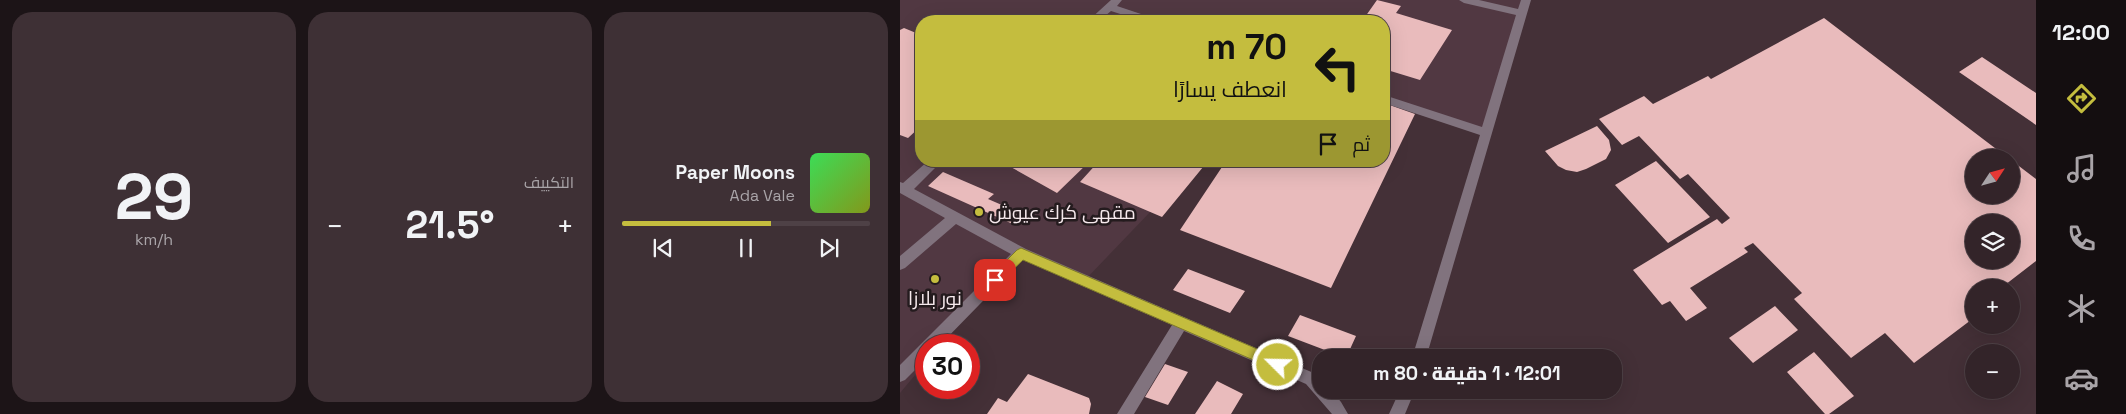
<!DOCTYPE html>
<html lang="ar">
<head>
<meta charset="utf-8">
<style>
	:root { --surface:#332429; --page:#3e3035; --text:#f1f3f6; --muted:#a9a4a8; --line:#4e4146; --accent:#c4bd3e }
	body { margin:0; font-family:"Space Grotesk",Cairo,sans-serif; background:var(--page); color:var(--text); direction:rtl; height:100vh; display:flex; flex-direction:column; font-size:19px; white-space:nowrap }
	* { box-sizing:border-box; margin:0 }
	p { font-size:16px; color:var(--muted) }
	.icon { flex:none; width:28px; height:28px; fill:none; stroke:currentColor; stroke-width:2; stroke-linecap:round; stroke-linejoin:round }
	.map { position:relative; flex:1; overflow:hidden; direction:ltr }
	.side { display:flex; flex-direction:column; gap:12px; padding:12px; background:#1c1417; width:900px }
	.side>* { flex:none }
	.top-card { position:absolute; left:15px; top:15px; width:475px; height:152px; border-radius:20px; box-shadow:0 5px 20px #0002,0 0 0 1px var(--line); direction:rtl; background:#c4bd3e; color:#111; overflow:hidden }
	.needle { width:32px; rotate:54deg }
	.controls { position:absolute; left:1065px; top:149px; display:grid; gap:10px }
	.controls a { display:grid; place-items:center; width:55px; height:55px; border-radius:50%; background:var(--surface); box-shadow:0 5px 20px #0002,0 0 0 1px var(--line); font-size:25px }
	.speed { position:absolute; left:15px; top:334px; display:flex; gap:10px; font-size:25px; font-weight:700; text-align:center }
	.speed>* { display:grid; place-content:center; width:65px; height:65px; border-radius:50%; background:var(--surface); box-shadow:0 5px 20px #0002,0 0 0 1px var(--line); line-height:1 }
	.speed .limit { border:8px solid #d22; background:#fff; color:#111 }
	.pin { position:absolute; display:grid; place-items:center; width:42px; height:42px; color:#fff; margin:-21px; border-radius:10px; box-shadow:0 2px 8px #0006 }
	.me { position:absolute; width:55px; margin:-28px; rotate:293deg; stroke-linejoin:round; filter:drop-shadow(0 0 4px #0008) }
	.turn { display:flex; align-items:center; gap:18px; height:105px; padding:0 20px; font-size:22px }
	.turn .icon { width:65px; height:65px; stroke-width:2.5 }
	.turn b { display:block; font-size:35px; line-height:42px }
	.then { display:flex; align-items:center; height:48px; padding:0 20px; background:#0003; gap:10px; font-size:19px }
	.big { font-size:38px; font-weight:800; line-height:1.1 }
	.side .widget { flex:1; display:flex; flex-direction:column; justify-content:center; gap:8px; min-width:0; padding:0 18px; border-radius:20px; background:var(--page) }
	.side .dial { align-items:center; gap:0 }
	.dial b { font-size:65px; line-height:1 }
	.song { display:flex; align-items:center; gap:15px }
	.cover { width:60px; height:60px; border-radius:8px; background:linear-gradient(135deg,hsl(130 70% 55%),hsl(70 70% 35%)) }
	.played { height:5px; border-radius:2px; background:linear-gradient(90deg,var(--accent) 60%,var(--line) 60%) }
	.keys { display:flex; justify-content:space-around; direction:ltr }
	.heat { display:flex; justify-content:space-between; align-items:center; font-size:28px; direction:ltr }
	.side .tiles { flex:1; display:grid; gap:12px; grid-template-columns:repeat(3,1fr) }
	.trip { position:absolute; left:412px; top:349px; width:310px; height:50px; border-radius:20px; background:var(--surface); box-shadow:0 5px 20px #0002,0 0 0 1px var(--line); font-weight:800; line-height:50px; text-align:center; direction:rtl }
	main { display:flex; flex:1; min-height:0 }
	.dock { display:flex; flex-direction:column; width:90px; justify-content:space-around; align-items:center; background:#140e10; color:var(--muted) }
	.dock .icon { width:35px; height:35px }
	.dock .active { color:var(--accent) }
	.dock b { font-size:22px; color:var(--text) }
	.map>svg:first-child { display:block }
	.built { fill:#513842 }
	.building { fill:#e9bbbc; fill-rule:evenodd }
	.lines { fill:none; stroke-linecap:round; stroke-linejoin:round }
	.minor { fill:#81737e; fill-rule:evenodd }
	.route { fill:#c4bd3e; stroke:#7f7b28 }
	.poi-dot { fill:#c4bd3e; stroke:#241b1e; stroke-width:2 }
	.labels { text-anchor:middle; stroke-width:5; stroke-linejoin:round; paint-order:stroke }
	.poi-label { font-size:19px; fill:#f6e9ed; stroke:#241b1e; text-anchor:start }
</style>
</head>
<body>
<main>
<nav class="dock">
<b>12:00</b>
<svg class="icon active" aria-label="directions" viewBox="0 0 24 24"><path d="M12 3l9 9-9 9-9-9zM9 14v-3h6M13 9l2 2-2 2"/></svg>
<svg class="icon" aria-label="music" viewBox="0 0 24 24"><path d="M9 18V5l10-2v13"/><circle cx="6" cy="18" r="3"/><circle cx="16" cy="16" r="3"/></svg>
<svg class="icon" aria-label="phone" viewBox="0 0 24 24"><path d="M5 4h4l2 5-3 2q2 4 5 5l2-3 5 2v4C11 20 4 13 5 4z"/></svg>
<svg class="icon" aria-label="climate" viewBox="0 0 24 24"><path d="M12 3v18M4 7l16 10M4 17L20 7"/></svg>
<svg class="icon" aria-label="car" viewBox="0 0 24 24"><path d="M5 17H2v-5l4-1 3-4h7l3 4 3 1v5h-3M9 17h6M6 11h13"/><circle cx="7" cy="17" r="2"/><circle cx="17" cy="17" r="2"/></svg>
</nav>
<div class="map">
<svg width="1136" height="414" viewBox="0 0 1136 414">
	<rect width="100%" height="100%" fill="#443037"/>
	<path class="built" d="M0,0h626l-40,133 -102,-33v-79h-463v140h278l-115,120 -63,-28 -80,92h-15v17l-26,31z"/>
	<path class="building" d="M477,0l24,6 -5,7 56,17 -32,50 -36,-11v-48h-15l2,-2 -6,-2z
		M924,18l184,140h-34v37h37v-35l25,19v82l-35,27h-27v20l-8,7 5,5 -57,43 -29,-30 -34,25 -57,-59 8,-6 -49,-50 -9,5 4,4 -58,36 17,20 -21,13 -16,-20 -8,4 -29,-35 84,-51 5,5 8,-6 -42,-44 -8,5 -41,-43 -17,9 -23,-26 45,-23 9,8 55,-28 3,3zM1074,222h37v38h-37z
		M4,28l17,7v91l-13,12 -8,-3v-105z
		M1082,57l54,36v32l-77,-53z
		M484,103l31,11 -84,174 -151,-58 46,-69h158z
		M697,126l12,14 2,10 -5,9 -20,10 -9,3 -11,-2 -8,-4 -13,-15z
		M100,161h90l-33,32z
		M199,161h109l-46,56 -82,-35z
		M756,161l54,56 -42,26 -53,-58z
		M43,172l51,22 -6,5 37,16 -10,10 -87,-39z
		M288,269l57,22 -15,22 -57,-23z
		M875,306l23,24 -45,33 -24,-25z
		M400,315l56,21 -10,22 -58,-22z
		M914,352l40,44 -25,18h-4l-38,-42z
		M265,364l23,8 -20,33 -23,-8z
		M128,374l61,24 2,6 -2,10h-102l11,-16 9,4z
		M317,381l26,13 -12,20h-36z"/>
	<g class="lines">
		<path class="minor" d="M211,0h11l-5,6 39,13 1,2h-15l-31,-10 -12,10h-11z
			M559,0h20l39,9 3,-9h10l-105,358h-14l68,-223 -96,-32v-8l98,32 34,-112 -52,-12z
			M28,161h14l-28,28 112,60 290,125 5,5v11h10l10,12 7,12h-16l-26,-30 -122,-53 -50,83h-17l55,-89 -149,-65 -83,85h-14v14l-21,21 -5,2v-17l111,-111 -55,-30 -51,44 -5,2v-14l45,-38 -45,-25v-11l3,1z
			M500,390h15l-10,24h-16z"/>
	</g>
	<path class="route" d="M121,248l262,112 2,5 -2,4 -5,2 -4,-2 -251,-109 -24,23 -4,2 -4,-2 -2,-3 2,-4 26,-26z"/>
	<g class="poi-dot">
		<circle cx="79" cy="212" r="5"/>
		<circle cx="35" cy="279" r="5"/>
	</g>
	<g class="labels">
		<g class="poi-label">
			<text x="89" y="219">مقهى كرك عيوش</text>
			<text x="35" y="305" text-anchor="middle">نور بلازا</text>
		</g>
	</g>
</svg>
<div class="controls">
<a><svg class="needle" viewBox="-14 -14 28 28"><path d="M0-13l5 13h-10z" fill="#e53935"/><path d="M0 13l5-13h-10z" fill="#a9a4a8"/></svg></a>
<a><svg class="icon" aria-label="layers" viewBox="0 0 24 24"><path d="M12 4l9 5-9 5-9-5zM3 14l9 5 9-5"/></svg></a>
<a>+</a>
<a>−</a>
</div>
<div class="speed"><div class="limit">30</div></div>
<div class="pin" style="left:95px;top:280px;background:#d93025"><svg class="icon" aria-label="arrive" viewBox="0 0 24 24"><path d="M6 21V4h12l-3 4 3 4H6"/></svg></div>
<svg class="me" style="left:378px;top:365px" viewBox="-20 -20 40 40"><circle r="17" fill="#c4bd3e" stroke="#fff" stroke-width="3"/><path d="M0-11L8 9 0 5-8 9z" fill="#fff"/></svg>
<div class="trip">12:01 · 1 دقيقة · 80 m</div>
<div class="top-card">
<div class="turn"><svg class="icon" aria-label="left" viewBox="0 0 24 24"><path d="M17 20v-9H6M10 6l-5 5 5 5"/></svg><div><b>70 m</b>انعطف يسارًا</div></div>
<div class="then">ثم<svg class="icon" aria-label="arrive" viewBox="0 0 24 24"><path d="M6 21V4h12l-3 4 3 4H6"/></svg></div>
</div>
</div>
<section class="side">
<div class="tiles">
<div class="widget">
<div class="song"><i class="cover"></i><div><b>Paper Moons</b><p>Ada Vale</p></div></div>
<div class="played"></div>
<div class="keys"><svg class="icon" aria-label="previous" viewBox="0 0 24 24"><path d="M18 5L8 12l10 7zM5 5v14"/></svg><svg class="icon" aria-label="pause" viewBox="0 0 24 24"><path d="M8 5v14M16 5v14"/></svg><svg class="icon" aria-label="next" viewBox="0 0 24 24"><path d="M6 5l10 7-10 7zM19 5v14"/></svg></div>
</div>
<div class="widget"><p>التكييف</p>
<div class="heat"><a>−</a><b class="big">21.5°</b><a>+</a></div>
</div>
<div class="widget dial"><b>29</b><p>km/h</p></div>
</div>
</section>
</main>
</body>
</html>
